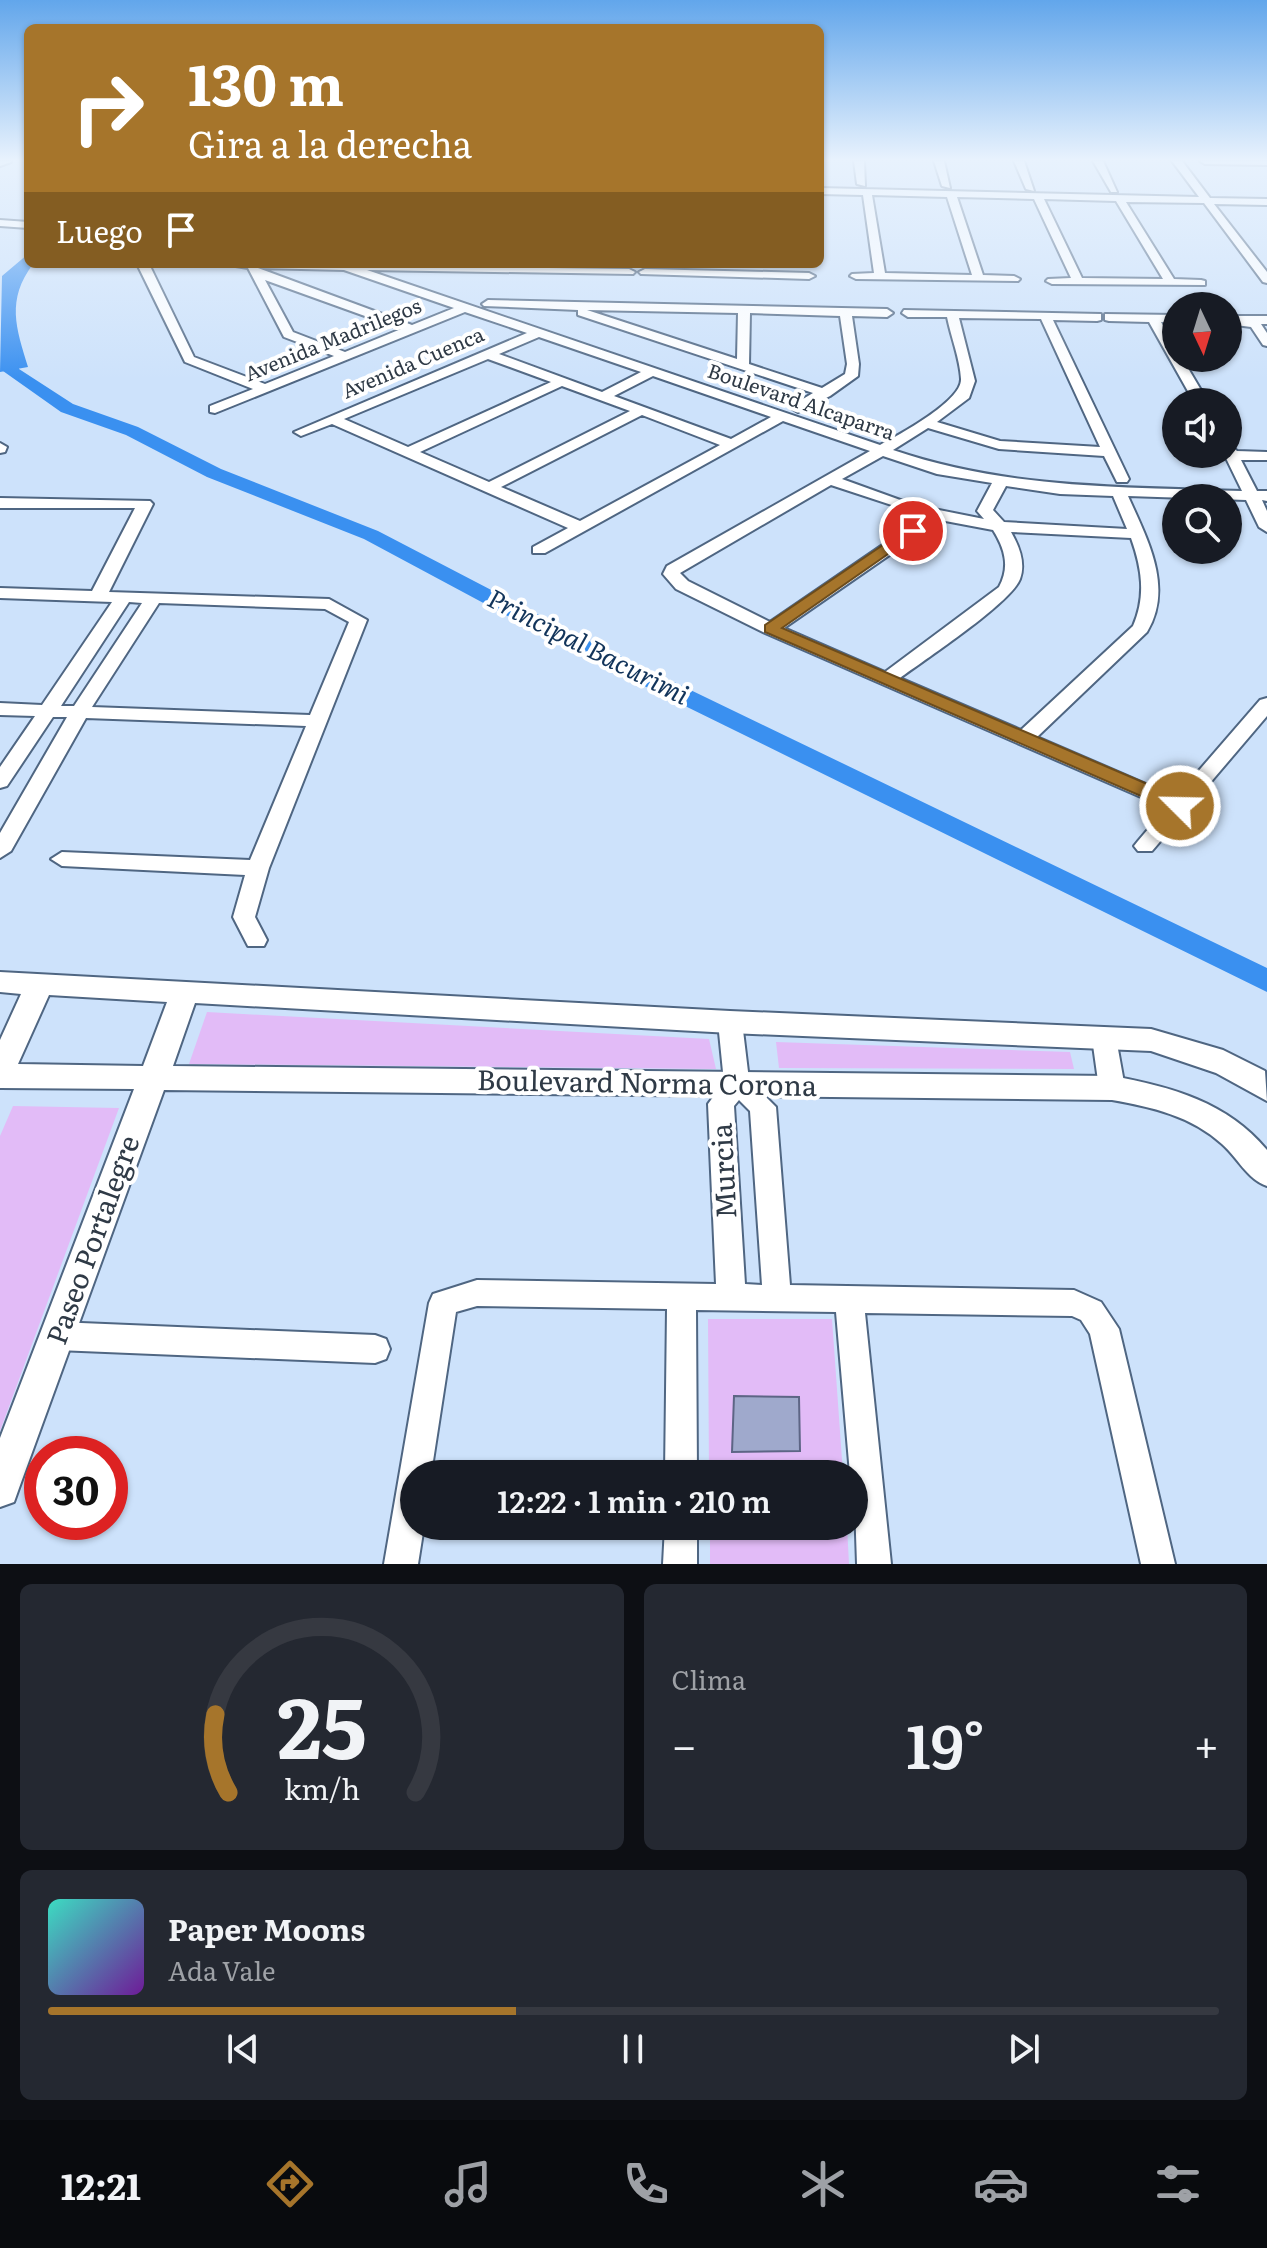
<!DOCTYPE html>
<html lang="es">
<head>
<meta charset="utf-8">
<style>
	:root { --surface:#171b24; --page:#242831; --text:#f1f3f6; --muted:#9ea1a6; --line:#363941; --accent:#a6752b }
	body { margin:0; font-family:Literata,serif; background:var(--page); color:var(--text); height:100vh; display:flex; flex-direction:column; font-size:30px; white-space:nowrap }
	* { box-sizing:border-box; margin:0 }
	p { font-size:26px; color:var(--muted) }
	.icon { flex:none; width:44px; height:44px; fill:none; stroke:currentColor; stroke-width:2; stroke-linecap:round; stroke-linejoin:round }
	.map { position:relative; height:1564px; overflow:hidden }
	.panel { display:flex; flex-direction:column; gap:20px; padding:20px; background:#0d0f14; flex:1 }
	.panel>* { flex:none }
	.banner { position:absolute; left:24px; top:24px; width:800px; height:244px; border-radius:12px; box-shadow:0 2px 6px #0004; background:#a6752b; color:#fff; overflow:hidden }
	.needle { width:52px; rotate:176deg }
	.tools { position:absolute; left:1162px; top:292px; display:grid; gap:16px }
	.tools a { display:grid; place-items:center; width:80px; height:80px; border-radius:50%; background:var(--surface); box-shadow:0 2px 6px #0004; font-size:40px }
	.speed { position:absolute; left:24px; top:1436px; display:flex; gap:16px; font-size:40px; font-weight:700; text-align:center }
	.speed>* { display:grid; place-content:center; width:104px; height:104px; border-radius:50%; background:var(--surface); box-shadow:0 2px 6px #0004; line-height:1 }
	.speed .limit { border:12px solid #d22; background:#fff; color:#111 }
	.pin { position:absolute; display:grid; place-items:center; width:68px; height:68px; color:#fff; margin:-34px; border:4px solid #fff; border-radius:50%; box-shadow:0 2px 8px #0007 }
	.me { position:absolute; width:88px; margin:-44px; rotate:293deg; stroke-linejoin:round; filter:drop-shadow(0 0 6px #0008) }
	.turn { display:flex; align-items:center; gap:28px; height:168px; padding:0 32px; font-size:36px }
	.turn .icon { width:104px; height:104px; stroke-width:2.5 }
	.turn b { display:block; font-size:56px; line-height:68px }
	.then { display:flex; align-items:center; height:76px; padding:0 32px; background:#0003; gap:16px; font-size:30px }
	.big { font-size:60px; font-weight:600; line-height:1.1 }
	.panel .card { flex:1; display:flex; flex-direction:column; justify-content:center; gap:12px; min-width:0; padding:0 28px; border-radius:12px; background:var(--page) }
	.panel .dial { align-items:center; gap:0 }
	.dial svg { height:208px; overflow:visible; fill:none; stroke:var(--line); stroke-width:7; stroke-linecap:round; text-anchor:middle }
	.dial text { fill:var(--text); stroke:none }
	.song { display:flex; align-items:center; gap:24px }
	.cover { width:96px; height:96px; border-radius:12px; background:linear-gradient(135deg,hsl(170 70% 55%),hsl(280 70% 35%)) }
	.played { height:8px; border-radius:4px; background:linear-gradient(90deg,var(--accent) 40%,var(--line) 40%) }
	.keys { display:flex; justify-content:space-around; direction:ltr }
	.heat { display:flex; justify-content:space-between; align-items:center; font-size:44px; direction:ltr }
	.panel .tiles { flex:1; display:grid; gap:20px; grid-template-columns:1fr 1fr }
	.card:last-child { grid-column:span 2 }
	.trip { position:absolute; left:400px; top:1460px; width:468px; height:80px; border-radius:40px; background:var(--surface); box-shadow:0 2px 6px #0004; font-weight:600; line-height:80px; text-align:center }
	.tab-bar { display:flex; height:128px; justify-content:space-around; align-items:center; background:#090b0e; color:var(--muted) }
	.tab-bar .icon { width:56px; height:56px }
	.tab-bar .selected { color:var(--accent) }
	.tab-bar b { font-size:36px; color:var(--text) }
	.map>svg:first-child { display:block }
	.green { fill:#e2bbf7 }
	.water { fill:#3a90f0 }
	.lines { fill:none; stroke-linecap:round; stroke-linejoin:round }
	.canal { fill:#3a90f0; fill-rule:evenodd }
	.building { fill:#9fa9cc; stroke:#5d6585; stroke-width:2 }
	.minor-casing { stroke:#4f6682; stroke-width:4 }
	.tertiary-casing { stroke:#4f6682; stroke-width:4 }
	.minor { fill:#fff; fill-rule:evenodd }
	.tertiary { fill:#fff; fill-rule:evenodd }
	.route { fill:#a6752b; stroke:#6c4c1c; stroke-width:2 }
	.labels { text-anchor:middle; stroke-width:8; stroke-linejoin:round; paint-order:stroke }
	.far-street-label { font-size:20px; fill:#2f3a46; stroke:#fff }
	.water-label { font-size:26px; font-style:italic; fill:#12345a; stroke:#fff }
	.near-street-label { font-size:28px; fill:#2f3a46; stroke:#fff }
</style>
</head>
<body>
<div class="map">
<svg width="1267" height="1564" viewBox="0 0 1267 1564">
	<rect width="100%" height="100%" fill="#cde2fb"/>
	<path class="green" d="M207,1012l502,27 7,30 -527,-5z
		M776,1042l294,10 4,17 -295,-1z
		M13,1106l106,2 -119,323v-295z
		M708,1319h124l11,155h-134z
		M710,1526h137l2,38h-139z"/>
	<path class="water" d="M28,254v10h5c-27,36 -17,64 -5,103l-28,5 2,-96z"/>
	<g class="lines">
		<path class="canal" d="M10,333l8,5 1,31 54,35 65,23 83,42 157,62 211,110 678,327v24l-694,-341 -209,-112 -157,-62 -81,-42 -65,-23 -58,-41 -1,-33z"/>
	</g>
	<path class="building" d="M734,1396l65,1 1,54 -68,1z"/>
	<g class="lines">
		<defs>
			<path id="minor" d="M0,161h10l1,1 -11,4z
				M854,161h10l1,25 -8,-2z
				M934,161h10l6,27 -8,-2z
				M1014,161h10l10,30 -8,-2z
				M1093,161h10l14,31h-6z
				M1172,161h10l28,37 57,1v6l-53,-1 53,68v11l-4,-1 -59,-79 -78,-1 48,77 27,1 4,1v4l-153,-1 -6,-3 2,-2 23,-1 -37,-79 -77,-2 26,78 31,1 6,3 -2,2 -162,-2 -6,-3 2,-2 22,-1 -11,-78 -43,-1v-6l379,9zM872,195l75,2 25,78 -87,-2zM1044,199l72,2 47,78 -81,-1z
				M1200,161h67v4l-62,-1z
				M0,220l28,2v6l-28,-2z
				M137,264h12l45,93 71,27 69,-28 -50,-19 -36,-69 -25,-4 406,5 6,3 -2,2 -266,-4 513,175c19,-10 82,-44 81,-66 -1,-20 -10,-42 -14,-62h-39l-6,-4 2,-3 197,4v6l-4,1 -44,-1 76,159 -2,3h-10l-13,-26 -105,-7 -71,-21 -35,22c115,39 229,37 349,41l-18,-37h4v-11l9,8 30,1v8h-26l16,31h10v10l-5,-1 5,11v21l-8,-5 -13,-27 -118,-4c19,43 46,91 19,136l-110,105 139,60 84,-97 7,-2v18l-115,135h-14l-4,-5 4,-5 28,-33 -401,-175 -89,-44 -13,-15 4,-8 203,-115 -87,-30 -238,132h-12v-6l35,-19 -236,-104 -31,12 -7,-4 233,-99 -62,-21 -250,101 -5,-1v-6l43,-17 -68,-27zM258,268l86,2 110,38 -42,17zM265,280l136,49 -56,23 -52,-20zM959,318l82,1 59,128 -100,-6 -63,-19 32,-24 6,-17zM539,337l102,35 -39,20 -103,-38zM488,359l63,23 -143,65 -64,-28zM653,376l118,41 -40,22 -117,-43zM562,386l68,25 -141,71 -69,-30zM642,415l78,30 -140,76 -79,-34zM883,456l54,18 55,9 -15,28 7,8 -70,-14 -72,-26zM831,485l94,31 -155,106 -82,-41 -8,-8zM1006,486l54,8 53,2 14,33 -123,-7 -11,-12zM940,520l53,10c12,19 17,37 6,57l-114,85 -101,-44zM1011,532l120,6c11,31 15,58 2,88l-112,104 -121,-52c24,-18 111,-75 120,-99 6,-16 -1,-33 -9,-47z
				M645,269l164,4 6,3 -6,3 -168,-5 -2,-2z
				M488,300l399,9 6,4 -6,4 -35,-1 7,48 -1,12 -28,20 -32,16 -7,-4 2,-3 20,-12 -235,-78v-5l-94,-4 -2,-2zM587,310l151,3 -1,46zM750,313l90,3 7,48 -2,10 -23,14 -73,-24z
				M1105,314l71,1v8l-15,-1 15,26v10h6l26,44h-14l-45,-80 -40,-1 -4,-1z
				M1228,316h39v8h-6l6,9v13l-4,-1 -12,-18 -23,-3z
				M0,443l7,4 -2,5 -5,1z
				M0,498l150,3 3,3 -44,88 220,7 38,21 -98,248 -14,49 12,23 -3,6h-16l-15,-29 12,-42 -183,-9 -11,-7 11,-7 188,8 56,-134 -220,-8 -75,133 -11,7v-25l67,-116h-14l-46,69 -7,2v-21l35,-51 -35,-1v-12l42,2 70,-103 -112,-4v-10l92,3 43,-83h-135zM129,602l13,1 -68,103h-13zM159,603l166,6 24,13 -39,93 -218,-8z
				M730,1013l9,3 3,6 7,58 27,27 14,178 284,5 27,12 18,27 56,235h-34l-51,-230 -9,-14 -9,-4 -207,-3 26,251h-34l-3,-90h-4l-14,-162 -140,-2 1,164h-32l2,-165 -190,-3 -21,6 -25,162h-17v52h10l-6,38h-34l45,-261 4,-9 44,-14 239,4 -8,-180 16,-22 -6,-60 3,-6zM739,1100l11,11 12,174 -17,-1 -11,-178z
				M1104,1029l9,2 3,7 9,50 -4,7 -9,3 -9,-3 -4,-7 -7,-50 3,-7z
				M57,1322l318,13 11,4 4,10 -4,10 -11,4 -318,-13 -10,-4 -5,-10 5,-10z
				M665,1526h32v38h-34z"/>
			<path id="tertiary" d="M0,972l730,39 421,18 72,21 42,21 2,30 -51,-28 -65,-22 -421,-18 -535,-30 -22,63 939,10c60,11 115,26 155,74v36c-20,-7 -29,-28 -45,-42 -31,-28 -70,-37 -110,-44l-948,-10 -145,398 -5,14 -14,5v-69l134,-349 -134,-1v-48l21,-46 -21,-2zM49,995l118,7 -24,64 -125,-2z"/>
		</defs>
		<use href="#minor" class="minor-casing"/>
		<use href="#tertiary" class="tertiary-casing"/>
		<use href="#minor" class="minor"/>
		<use href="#tertiary" class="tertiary"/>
	</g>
	<linearGradient id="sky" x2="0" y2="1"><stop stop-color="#62a6eb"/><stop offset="0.42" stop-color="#e8f2fd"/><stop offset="1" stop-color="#e8f2fd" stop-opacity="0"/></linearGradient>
	<rect width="1267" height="380" fill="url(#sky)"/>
	<path class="route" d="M908,528l13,3 -139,97 405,173v9h-14l-408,-178v-7z"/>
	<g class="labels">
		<g class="far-street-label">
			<text transform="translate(333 340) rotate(-22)" y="7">Avenida Madrilegos</text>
			<text transform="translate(413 363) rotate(-23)" y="7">Avenida Cuenca</text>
			<text transform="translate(801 402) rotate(19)" y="7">Boulevard Alcaparra</text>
		</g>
		<g class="water-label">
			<text transform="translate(588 647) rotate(27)" y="9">Principal Bacurimi</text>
		</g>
		<g class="near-street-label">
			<text transform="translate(647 1083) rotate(1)" y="10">Boulevard Norma Corona</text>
			<text transform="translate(724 1171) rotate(-93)" y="10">Murcia</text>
			<text transform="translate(93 1240) rotate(-70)" y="10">Paseo Portalegre</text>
		</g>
	</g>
</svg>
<div class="tools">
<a><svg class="needle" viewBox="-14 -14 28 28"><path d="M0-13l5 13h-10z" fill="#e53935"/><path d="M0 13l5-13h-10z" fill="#9ea1a6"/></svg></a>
<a><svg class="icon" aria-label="sound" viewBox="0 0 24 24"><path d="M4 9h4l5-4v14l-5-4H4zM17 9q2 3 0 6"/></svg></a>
<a><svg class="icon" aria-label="search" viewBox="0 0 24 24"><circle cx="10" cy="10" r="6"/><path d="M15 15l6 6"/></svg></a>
</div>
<div class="speed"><div class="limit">30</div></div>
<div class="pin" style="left:913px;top:531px;background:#d93025"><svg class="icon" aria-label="arrive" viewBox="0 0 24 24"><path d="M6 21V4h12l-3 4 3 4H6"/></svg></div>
<svg class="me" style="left:1180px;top:806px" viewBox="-20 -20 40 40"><circle r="17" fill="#a6752b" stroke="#fff" stroke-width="3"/><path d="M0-11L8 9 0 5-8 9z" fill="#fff"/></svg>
<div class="trip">12:22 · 1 min · 210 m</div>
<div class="banner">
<div class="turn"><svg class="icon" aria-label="right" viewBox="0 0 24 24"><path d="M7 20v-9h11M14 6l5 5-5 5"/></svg><div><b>130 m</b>Gira a la derecha</div></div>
<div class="then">Luego<svg class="icon" aria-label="arrive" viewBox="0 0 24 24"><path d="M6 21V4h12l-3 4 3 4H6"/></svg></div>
</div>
</div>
<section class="panel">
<div class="tiles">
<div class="card dial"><svg viewBox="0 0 100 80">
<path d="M14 69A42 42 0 1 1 86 69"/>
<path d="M14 69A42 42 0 0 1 9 39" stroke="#a6752b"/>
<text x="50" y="56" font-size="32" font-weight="700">25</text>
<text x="50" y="72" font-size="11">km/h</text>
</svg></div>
<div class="card"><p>Clima</p>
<div class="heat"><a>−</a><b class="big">19°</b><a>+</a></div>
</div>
<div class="card">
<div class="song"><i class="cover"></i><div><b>Paper Moons</b><p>Ada Vale</p></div></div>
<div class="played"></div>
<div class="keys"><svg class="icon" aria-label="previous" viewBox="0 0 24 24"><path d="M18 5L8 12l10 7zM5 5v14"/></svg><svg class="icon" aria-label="pause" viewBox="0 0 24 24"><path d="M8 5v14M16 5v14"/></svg><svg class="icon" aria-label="next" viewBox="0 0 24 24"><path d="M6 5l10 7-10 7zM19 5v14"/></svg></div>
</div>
</div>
</section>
<nav class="tab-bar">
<b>12:21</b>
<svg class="icon selected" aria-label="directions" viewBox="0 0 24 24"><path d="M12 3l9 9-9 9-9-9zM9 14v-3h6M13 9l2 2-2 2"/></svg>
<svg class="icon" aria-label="music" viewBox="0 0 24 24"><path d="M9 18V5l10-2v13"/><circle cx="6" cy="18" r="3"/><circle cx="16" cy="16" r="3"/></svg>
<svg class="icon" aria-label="phone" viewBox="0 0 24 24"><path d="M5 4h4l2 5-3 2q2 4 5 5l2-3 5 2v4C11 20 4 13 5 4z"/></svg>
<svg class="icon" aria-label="climate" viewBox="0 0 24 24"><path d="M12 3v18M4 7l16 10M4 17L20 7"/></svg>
<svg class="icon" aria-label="car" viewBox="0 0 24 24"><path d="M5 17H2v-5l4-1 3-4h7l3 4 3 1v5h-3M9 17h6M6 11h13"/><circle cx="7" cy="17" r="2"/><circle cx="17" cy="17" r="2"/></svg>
<svg class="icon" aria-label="filters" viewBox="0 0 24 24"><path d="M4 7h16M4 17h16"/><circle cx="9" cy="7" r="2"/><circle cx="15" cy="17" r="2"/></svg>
</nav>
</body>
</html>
